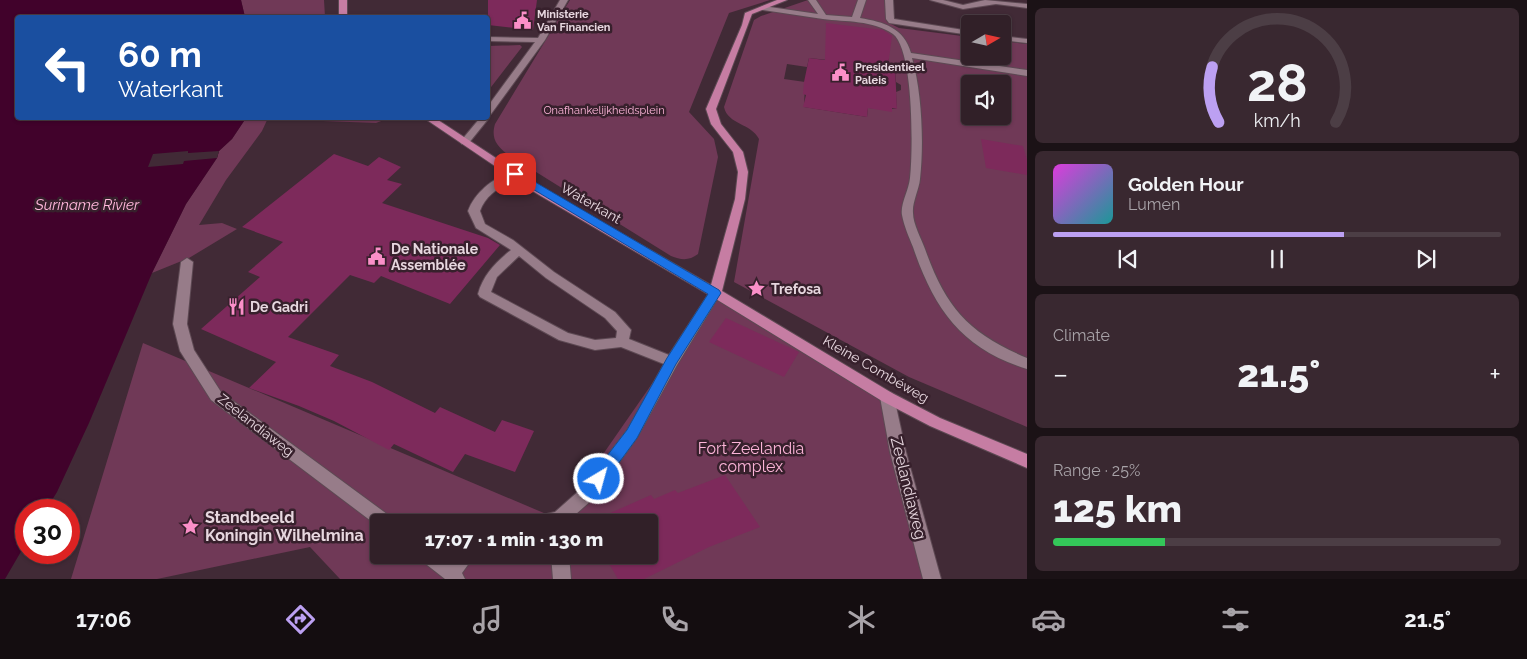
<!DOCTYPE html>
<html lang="en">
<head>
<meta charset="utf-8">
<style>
	:root { --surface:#312028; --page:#392830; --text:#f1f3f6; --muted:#a8a3a8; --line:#4c3e45; --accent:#bca0f2 }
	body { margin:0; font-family:Raleway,sans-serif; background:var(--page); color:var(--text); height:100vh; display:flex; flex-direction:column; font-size:19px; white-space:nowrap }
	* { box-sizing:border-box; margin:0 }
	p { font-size:16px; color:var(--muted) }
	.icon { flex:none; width:28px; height:28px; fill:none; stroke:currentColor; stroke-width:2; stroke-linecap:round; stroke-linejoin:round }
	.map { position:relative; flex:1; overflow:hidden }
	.panel { display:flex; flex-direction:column; gap:8px; padding:8px; background:#1b1216; width:500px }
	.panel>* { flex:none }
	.top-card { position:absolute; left:15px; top:15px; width:475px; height:105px; border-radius:5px; box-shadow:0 1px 4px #0004,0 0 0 1px var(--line); background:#1a4fa0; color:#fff; overflow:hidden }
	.needle { width:32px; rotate:81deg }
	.buttons { position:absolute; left:961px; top:15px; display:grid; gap:10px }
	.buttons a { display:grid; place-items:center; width:50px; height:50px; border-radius:5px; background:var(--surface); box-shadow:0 1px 4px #0004,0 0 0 1px var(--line); font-size:25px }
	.speed { position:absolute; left:15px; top:499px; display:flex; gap:10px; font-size:25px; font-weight:700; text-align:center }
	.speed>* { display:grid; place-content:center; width:65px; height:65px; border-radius:50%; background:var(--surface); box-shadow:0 1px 4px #0004,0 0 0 1px var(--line); line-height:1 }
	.speed .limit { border:8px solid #d22; background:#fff; color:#111 }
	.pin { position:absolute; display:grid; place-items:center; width:42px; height:42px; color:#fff; margin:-21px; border-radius:10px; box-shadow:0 2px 8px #0006 }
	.me { position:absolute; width:55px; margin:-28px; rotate:37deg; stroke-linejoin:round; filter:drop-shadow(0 0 4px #0008) }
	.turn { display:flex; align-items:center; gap:18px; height:105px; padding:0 20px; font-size:22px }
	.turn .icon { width:65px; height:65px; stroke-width:2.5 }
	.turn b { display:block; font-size:35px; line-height:42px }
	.big { font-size:38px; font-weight:800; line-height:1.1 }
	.panel .tile { flex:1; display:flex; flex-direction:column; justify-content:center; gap:8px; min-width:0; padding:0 18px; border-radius:8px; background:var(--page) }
	.panel .dial { align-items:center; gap:0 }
	.dial svg { height:130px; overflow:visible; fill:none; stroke:var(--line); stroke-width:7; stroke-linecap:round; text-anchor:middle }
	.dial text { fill:var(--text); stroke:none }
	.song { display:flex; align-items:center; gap:15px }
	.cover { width:60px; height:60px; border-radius:8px; background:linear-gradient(135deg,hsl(300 70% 55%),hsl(180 70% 35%)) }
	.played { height:5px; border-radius:2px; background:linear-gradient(90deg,var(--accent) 65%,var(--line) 65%) }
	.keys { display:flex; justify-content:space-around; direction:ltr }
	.heat { display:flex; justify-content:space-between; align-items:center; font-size:28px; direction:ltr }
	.charge { height:8px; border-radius:4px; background:linear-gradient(90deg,#34c759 25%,var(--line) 0) }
	.trip { position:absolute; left:370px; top:514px; width:288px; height:50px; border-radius:5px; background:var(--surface); box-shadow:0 1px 4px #0004,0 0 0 1px var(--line); font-weight:800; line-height:50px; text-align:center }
	.dock { display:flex; height:80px; justify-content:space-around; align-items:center; background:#140d10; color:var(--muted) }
	.dock .icon { width:35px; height:35px }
	.dock .current { color:var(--accent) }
	.dock b { font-size:22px; color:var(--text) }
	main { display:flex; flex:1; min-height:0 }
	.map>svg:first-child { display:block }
	.green { fill:#703957; fill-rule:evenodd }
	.water { fill:#41022b }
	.pier { fill:#412a36 }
	.building { fill:#7d2a5b }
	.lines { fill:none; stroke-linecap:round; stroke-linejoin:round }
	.minor-casing { stroke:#5d4953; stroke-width:2 }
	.major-casing { stroke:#5d4953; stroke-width:2 }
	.minor { fill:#977c89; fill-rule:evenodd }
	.major { fill:#c67da3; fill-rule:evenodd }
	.route { fill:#1a73e8; stroke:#114b97 }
	.labels { text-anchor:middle; stroke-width:5; stroke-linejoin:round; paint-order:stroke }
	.far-poi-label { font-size:11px; font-weight:bold; fill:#e7d7df; stroke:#37202c; text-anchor:start }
	.far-park-label { font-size:11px; fill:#fcb4d8; stroke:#37202c }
	.street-label { font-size:14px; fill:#e7d7df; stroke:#37202c }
	.poi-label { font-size:14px; font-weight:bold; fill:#e7d7df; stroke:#37202c; text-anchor:start }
	.water-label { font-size:15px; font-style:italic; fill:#ffb7db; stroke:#37202c }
	.near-park-label { font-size:16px; fill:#fcb4d8; stroke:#37202c }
	.near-street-label { font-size:16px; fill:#e7d7df; stroke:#37202c }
	.near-poi-label { font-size:16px; font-weight:bold; fill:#e7d7df; stroke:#37202c; text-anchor:start }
</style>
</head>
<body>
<main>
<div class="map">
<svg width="1027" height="579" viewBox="0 0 1027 579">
	<rect width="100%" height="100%" fill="#412a36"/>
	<path class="green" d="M241,0h83l1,17h-80z
		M570,0h200l-41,13 -40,99 25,27 4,18 -20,97c-9,7 -17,6 -27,2l-164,-102c-11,-9 -16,-16 -12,-30z
		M808,0h77l2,22 12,6 71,9v19h32l1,-15 24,3v383l-118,-50 -175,-95 25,-143c-8,-16 -31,-14 -35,-32l30,-87 7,-4zM889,51v12h-4v2l10,2 1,15 5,3v5l-5,2 1,17 -29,-1 -1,9 -63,-10 1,-25 -21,-3 3,-15 20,3 2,-9 19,2zM970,84h32v32h-32z
		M520,45l2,2 -34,44v-45z
		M246,118h22l-6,13 -36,49 -27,45 23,-2 15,6 -48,29 -37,15 34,-69 31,-46 2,-7 13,-12z
		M298,118h91l-13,5 -80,-3z
		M715,293l172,104 45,182h-592l-30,-32 -153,32h-86l72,-236 415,176zM379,522h270v33h-270z"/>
	<path class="water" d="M0,0h241l4,17 -227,1v100h228l-14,21 -13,12 -2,7 -31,46 -34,69 -63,150 -32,69 -11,18h-20v33l-21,36h-5z"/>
	<path class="pier" d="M188,151v2l31,-2 -2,7 -33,3 -1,3 -35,3 5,-13z"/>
	<path class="building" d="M488,0h49l-4,30 -45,-5z
		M826,23l57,7 9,6 -4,30 7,1 2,42 -5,-1v4l-24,-4 -1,9 -64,-10 3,-12 -3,-1 1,-12 5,-24 16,2z
		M981,139l42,7 4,14v15l-41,-7z
		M334,154l34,12 11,-9 22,10 -14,13 15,4 -20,19 106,35 12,7 -50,59 -69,-28 -7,7 -24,-8 -62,62 51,18 -9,11 42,16 63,31 5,-6 55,25 7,-12 32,11 -19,41 -50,-18 -12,18 -59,-28 -5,6 -55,-29 -35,-15 -50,-18 27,-26 -75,-33 59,-52 -12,-5 35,-30 -41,-15z
		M726,318l73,34 -15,25 -75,-35z
		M725,475l35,52 -51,20 -65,32h-26l-14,-24h45v-33h-59l61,-27 3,4 21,-9 3,3z"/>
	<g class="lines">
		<defs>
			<path id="minor" d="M560,0h8l-23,40 -54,74 -3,1v-9l47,-64 -47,-1v-4l50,1z
				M808,0h8l10,15 26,2 6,-17h8l-6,18c24,4 44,10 51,35l116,17v6l-115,-18c10,35 12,85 8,121 -1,11 -8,23 -7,34 0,11 8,25 12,36 21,59 43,84 102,109v11c-65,-20 -93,-60 -114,-122 -4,-10 -9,-21 -11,-32 -2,-11 7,-25 8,-37 3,-26 4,-128 -17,-144 -20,-14 -47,-12 -70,-15 -20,-3 -40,-6 -60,-9l-4,-2 4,-2 55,8z
				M885,0h8l1,19 76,12v4l-81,-12 -3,-4z
				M930,0h13l20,5 22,-5 42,4v4l-31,-4 -33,5z
				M1002,36l25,3v4l-25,-3z
				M488,116l1,2 -21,26h-6l-2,-2 20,-24z
				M515,171l4,1 1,2 -1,2c-16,10 -33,17 -39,35l5,13 28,16 41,32 61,40 16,18 -2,9 40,16 42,-65 4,-1 6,4 -44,72 -40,73 -44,61 -26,23h-35l2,-5 21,-5 26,-23 46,-59 37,-66 -43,-17 -26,3 -36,-10 -79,-43 -2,-3c5,-19 18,-32 33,-44l-35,-22 -8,-17c7,-19 27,-35 47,-40zM519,256l27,22 59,40 12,13 -1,7 -21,2 -27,-7 -77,-41 6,-15z
				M187,258l6,4 -6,62 7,26 27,42 170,125 2,5h-14v5l-168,-127 -31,-49 -7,-27 8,-62z
				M887,391l5,2 2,4 12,55 35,127h-18l-33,-127 -10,-55 2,-4z
				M419,555h23l8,5 4,-5h21l-13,18 3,6h-20l-23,-18z
				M551,555h18l2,24h-18z"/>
			<path id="major" d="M339,0h8v18h-8z
				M777,0h10l-35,14 -36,95 5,15 22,28 5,20 -3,27 -23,92 170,102 48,25 87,36v14l-97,-42 -48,-25 -171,-105 -182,-107 -105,-71h11l102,67 174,100 24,-86 3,-27 -5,-20 -22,-28 -5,-15 36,-84 3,-12z"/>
		</defs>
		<use href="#minor" class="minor-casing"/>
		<use href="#major" class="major-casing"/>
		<use href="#minor" class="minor"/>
		<use href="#major" class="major"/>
	</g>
	<path class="route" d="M511,172h7l201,118 2,3 -45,71 -39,74 -33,45 -5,2 -6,-2 -2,-4 2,-5 34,-44 40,-72 41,-64 -197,-118z"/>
	<defs>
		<symbol id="civic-bare" viewBox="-9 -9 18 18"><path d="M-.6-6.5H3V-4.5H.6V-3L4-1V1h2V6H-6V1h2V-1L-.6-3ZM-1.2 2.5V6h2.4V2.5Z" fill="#fa8fc8" stroke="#37202c" stroke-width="2.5" paint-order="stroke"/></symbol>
		<symbol id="sight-bare" viewBox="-9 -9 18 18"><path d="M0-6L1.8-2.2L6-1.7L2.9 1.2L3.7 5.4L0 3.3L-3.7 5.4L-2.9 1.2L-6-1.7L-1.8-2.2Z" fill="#fa8fc8" stroke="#37202c" stroke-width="2.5" paint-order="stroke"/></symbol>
		<symbol id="restaurant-bare" viewBox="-9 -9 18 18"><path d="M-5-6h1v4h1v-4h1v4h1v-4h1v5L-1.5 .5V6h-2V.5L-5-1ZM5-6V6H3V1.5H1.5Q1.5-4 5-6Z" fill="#fa8fc8" stroke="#37202c" stroke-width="2.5" paint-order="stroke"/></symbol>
	</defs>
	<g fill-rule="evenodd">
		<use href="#civic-bare" x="510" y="8" width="25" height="25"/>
		<use href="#civic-bare" x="828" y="60" width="25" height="25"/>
		<use href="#civic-bare" x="364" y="244" width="25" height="25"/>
		<use href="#sight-bare" x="744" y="276" width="25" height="25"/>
		<use href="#restaurant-bare" x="224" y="294" width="25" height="25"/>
		<use href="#sight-bare" x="178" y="514" width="25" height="25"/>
	</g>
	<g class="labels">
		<g class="far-poi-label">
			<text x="537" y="18">Ministerie<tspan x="537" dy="13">Van Financien</tspan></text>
			<text x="855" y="71">Presidentieel<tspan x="855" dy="13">Paleis</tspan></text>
		</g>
		<g class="far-park-label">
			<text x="604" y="114">Onafhankelijkheidsplein</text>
		</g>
		<g class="street-label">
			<text transform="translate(591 203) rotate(30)" y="5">Waterkant</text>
			<text transform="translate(876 369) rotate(30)" y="5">Kleine Combéweg</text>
			<text transform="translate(256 425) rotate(38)" y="5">Zeelandiaweg</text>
		</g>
		<g class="poi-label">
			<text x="391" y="254">De Nationale<tspan x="391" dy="16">Assemblée</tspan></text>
			<text x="771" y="294">Trefosa</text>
			<text x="250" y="312">De Gadri</text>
		</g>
		<g class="water-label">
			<text x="87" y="210">Suriname Rivier</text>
		</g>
		<g class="near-park-label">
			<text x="751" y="454">Fort Zeelandia<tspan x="751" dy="18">complex</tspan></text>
		</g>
		<g class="near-street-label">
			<text transform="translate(909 488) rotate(76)" y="6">Zeelandiaweg</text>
		</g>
		<g class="near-poi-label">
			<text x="205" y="523">Standbeeld<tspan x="205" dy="18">Koningin Wilhelmina</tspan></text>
		</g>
	</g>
</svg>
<div class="buttons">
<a><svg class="needle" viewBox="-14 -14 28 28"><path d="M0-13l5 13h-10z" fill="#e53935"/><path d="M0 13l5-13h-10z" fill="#a8a3a8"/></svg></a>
<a><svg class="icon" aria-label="sound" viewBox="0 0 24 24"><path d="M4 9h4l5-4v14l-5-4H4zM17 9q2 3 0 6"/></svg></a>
</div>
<div class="speed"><div class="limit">30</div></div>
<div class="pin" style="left:515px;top:174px;background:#d93025"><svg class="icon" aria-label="arrive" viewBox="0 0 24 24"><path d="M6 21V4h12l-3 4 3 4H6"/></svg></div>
<svg class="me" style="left:599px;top:479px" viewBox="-20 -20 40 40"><circle r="17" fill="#1a73e8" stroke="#fff" stroke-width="3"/><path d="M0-11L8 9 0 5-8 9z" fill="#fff"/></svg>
<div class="trip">17:07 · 1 min · 130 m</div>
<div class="top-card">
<div class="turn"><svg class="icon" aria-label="left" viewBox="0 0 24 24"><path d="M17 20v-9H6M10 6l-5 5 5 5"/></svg><div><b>60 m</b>Waterkant</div></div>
</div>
</div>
<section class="panel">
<div class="tile dial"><svg viewBox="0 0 100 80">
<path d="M14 69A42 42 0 1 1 86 69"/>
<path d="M14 69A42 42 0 0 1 10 35" stroke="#bca0f2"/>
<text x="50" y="56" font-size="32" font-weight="700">28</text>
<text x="50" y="72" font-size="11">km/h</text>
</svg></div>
<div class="tile">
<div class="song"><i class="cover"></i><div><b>Golden Hour</b><p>Lumen</p></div></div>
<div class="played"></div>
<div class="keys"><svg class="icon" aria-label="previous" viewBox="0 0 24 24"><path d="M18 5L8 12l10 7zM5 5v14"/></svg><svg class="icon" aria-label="pause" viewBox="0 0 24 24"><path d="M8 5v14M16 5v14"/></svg><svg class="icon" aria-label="next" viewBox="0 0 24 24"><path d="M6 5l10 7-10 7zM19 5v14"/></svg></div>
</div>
<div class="tile"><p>Climate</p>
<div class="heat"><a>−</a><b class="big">21.5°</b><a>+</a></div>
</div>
<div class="tile"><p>Range · 25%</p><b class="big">125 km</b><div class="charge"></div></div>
</section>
</main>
<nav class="dock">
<b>17:06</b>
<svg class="icon current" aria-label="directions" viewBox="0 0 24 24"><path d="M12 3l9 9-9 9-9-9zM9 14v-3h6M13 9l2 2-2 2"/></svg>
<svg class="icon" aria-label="music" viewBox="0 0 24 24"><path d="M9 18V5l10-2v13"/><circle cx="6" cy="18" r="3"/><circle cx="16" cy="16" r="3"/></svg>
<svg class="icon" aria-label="phone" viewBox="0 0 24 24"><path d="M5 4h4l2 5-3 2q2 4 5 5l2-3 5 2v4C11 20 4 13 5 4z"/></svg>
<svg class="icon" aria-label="climate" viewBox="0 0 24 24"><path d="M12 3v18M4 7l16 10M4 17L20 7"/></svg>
<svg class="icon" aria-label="car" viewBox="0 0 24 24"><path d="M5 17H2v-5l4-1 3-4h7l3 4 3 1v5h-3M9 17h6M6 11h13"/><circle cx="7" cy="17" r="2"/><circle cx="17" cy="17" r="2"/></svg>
<svg class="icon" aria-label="filters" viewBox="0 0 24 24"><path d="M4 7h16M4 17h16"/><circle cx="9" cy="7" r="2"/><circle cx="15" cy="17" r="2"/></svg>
<b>21.5°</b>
</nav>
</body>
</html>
